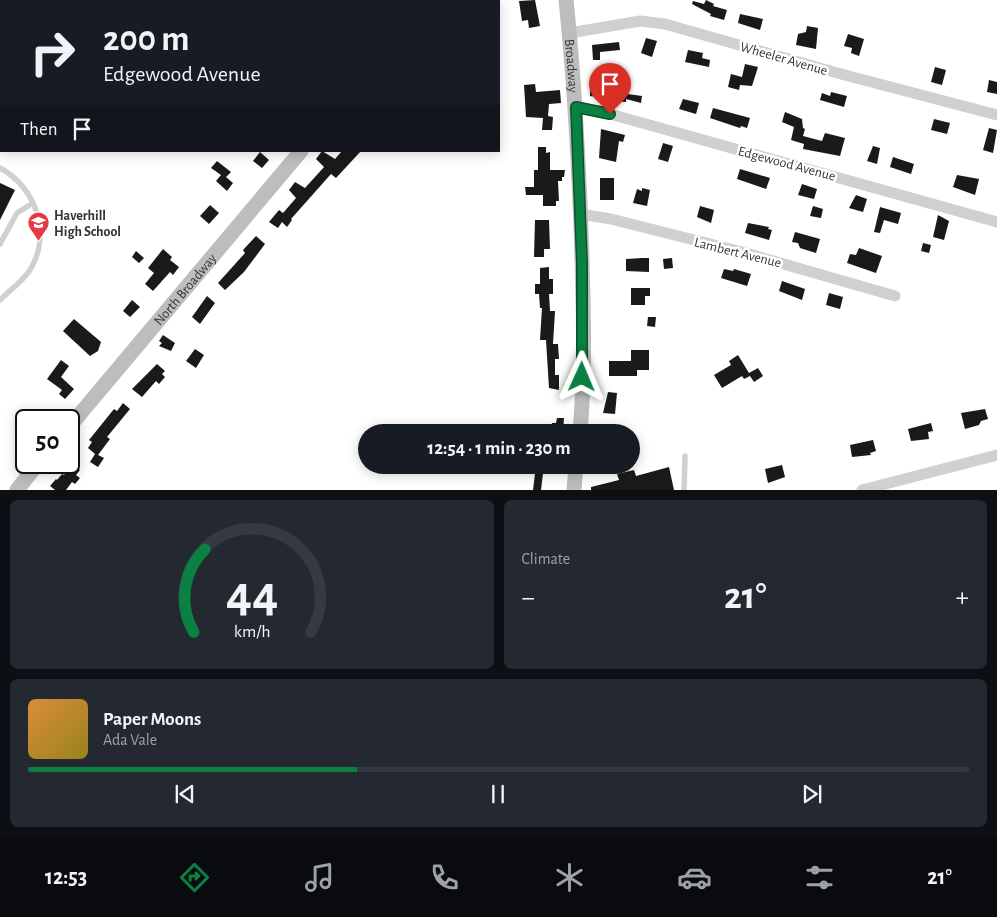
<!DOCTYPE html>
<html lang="en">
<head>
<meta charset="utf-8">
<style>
	:root { --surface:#171b24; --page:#242831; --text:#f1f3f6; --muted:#9ea1a6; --line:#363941; --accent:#0b8043 }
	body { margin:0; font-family:"Alegreya Sans",sans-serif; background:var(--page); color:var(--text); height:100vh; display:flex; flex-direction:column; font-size:19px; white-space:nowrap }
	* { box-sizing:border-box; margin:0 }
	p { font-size:16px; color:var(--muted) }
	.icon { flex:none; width:28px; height:28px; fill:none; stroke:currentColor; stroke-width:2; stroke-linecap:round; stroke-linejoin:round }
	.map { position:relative; height:490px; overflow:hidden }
	.panel { display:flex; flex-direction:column; gap:10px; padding:10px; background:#0d0f14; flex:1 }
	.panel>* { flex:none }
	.banner { position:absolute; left:0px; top:0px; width:500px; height:152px; box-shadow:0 2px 12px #0003; background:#171b24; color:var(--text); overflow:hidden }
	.speed { position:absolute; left:15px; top:409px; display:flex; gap:10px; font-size:25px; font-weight:700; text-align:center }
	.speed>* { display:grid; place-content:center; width:65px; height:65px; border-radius:50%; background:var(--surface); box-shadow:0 2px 12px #0003; line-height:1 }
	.speed .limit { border:2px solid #111; border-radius:8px; background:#fff; color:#111 }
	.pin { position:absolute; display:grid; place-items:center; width:42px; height:42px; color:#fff; margin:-51px -21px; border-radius:50% 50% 50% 0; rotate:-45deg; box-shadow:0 0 5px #0007 }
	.pin .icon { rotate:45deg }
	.me { position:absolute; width:55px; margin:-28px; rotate:1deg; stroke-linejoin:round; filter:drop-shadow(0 0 4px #0008) }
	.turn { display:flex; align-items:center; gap:18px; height:105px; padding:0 20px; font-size:22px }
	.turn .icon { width:65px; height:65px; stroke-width:2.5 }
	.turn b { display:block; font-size:35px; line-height:42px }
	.then { display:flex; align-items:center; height:48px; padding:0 20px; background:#0003; gap:10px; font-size:19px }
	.big { font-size:38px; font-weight:700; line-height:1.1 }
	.panel .tile { flex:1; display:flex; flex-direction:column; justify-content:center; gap:8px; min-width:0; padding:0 18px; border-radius:8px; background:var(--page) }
	.panel .dial { align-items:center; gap:0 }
	.dial svg { height:130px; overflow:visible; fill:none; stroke:var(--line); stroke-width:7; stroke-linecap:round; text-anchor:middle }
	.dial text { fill:var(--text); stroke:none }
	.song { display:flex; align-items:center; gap:15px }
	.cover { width:60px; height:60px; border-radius:8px; background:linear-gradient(135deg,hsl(30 70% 55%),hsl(50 70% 35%)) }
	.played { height:5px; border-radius:2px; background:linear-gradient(90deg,var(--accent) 35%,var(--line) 35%) }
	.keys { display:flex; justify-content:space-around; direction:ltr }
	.heat { display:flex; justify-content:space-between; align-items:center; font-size:28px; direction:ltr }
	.panel .tiles { flex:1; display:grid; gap:10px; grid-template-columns:1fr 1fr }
	.tile:last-child { grid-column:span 2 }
	.trip { position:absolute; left:358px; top:424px; width:282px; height:50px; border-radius:25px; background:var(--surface); box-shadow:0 2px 12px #0003; font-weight:700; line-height:50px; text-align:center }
	.tabs { display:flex; height:80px; justify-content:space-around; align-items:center; background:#090b0e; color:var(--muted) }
	.tabs .icon { width:35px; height:35px }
	.tabs .on { color:var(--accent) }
	.tabs b { font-size:22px; color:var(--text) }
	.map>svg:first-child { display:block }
	.green { fill:#e6ecdf }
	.building { fill:#1a1a1a }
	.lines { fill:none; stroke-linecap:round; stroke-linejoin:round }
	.path { stroke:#cdcdcd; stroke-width:2; stroke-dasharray:2.5 2.5; stroke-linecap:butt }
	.lane { stroke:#d0d0d0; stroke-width:5.5 }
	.street { stroke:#d0d0d0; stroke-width:11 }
	.secondary { stroke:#bdbdbd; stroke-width:15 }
	.route-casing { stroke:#07532c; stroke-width:12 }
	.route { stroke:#0b8043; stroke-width:9 }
	.labels { text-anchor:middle; stroke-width:5; stroke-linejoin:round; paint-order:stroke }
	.street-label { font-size:14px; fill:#333; stroke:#fff }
	.poi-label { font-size:14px; font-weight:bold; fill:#333; stroke:#fff; text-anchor:start }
</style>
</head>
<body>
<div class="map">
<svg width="997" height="490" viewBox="0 0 997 490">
	<rect width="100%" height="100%" fill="#fff"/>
	<path class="green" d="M104,0h109l-110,1z"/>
	<path class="building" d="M535,0l5,26 -11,2 -1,-8 -6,1 -3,-20z
		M706,0l8,4 -1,2 14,4 -3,10 -14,-4 1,-2 -19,-10 1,-3 11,3z
		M740,14l23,5 -3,11 -22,-7z
		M807,26l11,2 -2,21 -20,-4 2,-11 8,-2z
		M848,34l16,5 -5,17 -8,-3 1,-5 -8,-2z
		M646,38l11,3 -5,16 -11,-4z
		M619,42l1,8 -20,2v8h-7l-1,-15z
		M688,50l15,3 -1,5 8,2 -1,7 -24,-5z
		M745,64l13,3 -6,19 -12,-1 -1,5 -11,-3 3,-13 11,3z
		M935,67l11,3 -4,15 -11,-3z
		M989,80l8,2v12l-10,-2z
		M535,84l1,8 24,-2 1,13 -12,1 -1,12 5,1 -1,13h-10l1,-12 -17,-1 -2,-32z
		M590,86l16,1v4l36,5 -1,7 -15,-4v3l-21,-2v-2l-15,-2z
		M831,92l16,4 -3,11 -24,-7 2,-7 8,3z
		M683,99l16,4 -3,11 -17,-5z
		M713,108l37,10 -3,10 -6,-2 -1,2 -30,-10z
		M785,112l17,7 1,9 2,1 -2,7 19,5 3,-8 20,5 -5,18 -37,-7 1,-5 -13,-4 3,-13 -12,-5z
		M934,119l16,4 -3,11 -16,-4z
		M989,128l8,2 -4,23 -10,-3z
		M601,129l24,6 -2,7 -4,-1 -3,21 -17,-4z
		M663,143l10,3 -5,16 -10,-3z
		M873,146l7,2 -3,16 -10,-3z
		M538,147h8v6l4,-1v18h15l-1,7h-2v4h-4l1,20h-3v5h-13v-11h-17l-1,-8h9v-17h4z
		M322,151l13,8 7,-8h19l-25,27 -5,-4 -40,45 1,1 -5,7 -5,-5 -4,6 -9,-6 10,-12 4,3 13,-15 -7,-8 6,-8 10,6 19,-21 -8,-8z
		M260,152l9,8 -7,8 -9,-7z
		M893,157l21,7 -3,10 -21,-7z
		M217,161l14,11 -5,5 7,6 -6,8 -11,-10 5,-6 -10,-7z
		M740,169l30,9 -4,11 -29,-10z
		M957,175l22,4 -4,16 -22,-8z
		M600,178h14v22h-14z
		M0,183l15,7 -15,30z
		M802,184l15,5 -3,10 -16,-4z
		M642,188l8,2 -3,16 -14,-3 4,-14 5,2z
		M856,195l11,4 -4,13 -14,-4z
		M210,205l9,8 -10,11 -9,-8z
		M700,206l14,4 -3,13 -14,-6z
		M813,206l10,3 -2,9 -11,-2z
		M880,207l21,6 -3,11 -14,-4 -4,13 -6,-1z
		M938,215l11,6 -5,19 -11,-3z
		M535,220h14l1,29h-6v8h-10z
		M748,223l21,4 -1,2 4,1 -3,10 -24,-7z
		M795,232l25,7 -4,14 -16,-5 -2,-5 -6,-1z
		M256,236l9,8 -21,28 -19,18 -7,-7 27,-30 -2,-3z
		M923,243l8,2 -2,8 -8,-2z
		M859,248l23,8 -6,17 -29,-10 3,-9 6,1z
		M163,249l9,8 -2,3 9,7 -6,8 -3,-3 -17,19 -8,-7 9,-11 -6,-5z
		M136,251l8,7 -5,5 -7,-6z
		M642,258h7v14l-23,-1v-12z
		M672,258l1,10 -9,1 -1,-10z
		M549,267v12h4v15h-4l1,17h5l-2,33h5l1,15h-4v16h4v15l-10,-2 -3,-48h-6l2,-32h-2l-1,-14h-4v-10h5v-16z
		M724,269l9,2 1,-2 17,5 -4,12 -26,-8z
		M782,281l23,8 -3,11 -23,-9z
		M631,288h19v8h-5v9h-14z
		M829,293l14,4 -3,12 -14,-4z
		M207,296l8,7 -15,21 -8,-7z
		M132,300l8,7 -10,10 -7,-6z
		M648,317h8l-1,10 -8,-1z
		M74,319l27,23 -3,9 -8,5 -27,-25z
		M163,335l12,8 -4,8 -12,-5 3,-3 -3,-2z
		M195,349l9,6 -8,13 -10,-7z
		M631,350h18v20h-12v6h-28v-15h22z
		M738,355l11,18 9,-5 5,8 -9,6 -4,-6 -6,3 -2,-3 -20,12 -8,-13 17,-10 -2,-4z
		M61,360l8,6 -8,11 13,12 -9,10 -6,-5 3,-4 -15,-11z
		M157,364l8,7 -3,3 3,3 -6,7 -3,-3 -14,16 -10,-8z
		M608,392l9,1 -2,21 -12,-1z
		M123,403l7,6 -23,28 3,2 -12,16 6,3 -6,9 -8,-5 5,-8 -7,-6 4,-6 -3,-2 25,-31 3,2z
		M985,409l3,10 -7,2 -2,4 -14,4 -4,-16z
		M557,418h7l-1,14h-12l1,-9h4z
		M931,423l2,8 -5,1 1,7 -18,2 -3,-12z
		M26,425v19l-9,-8z
		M873,440l3,11 -6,2 1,2 -19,2 -2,-12z
		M72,464l8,6 -4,5 4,3 -5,6 -3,-2 -6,8h-11l-5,-4 6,-7 1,1 5,-6 2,1z
		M536,465h8l-3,25h-8z
		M782,465l3,12 -17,6 -3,-14z
		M669,467l5,23h-83v-3l28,-7 -2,-6 17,-4 2,6z"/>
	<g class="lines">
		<path class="path" d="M101,1l1,-1
			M0,123h1"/>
		<path class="lane" d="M0,168c36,19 52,66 30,102 -8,12 -20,20 -30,30
			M0,244l17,-31 16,-10
			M684,490l1,-34"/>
		<path class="street" d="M570,33l70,-12 25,3 176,50 156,41
			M576,107l34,7 387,108
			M580,214l31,5 131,33 153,44
			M862,490l135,-35"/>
		<g class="secondary">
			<path id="s1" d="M566,0c8,76 12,151 15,227 2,68 5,138 -1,205"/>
			<path d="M424,1l1,-1"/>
			<path id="s2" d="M69,427l232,-276"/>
			<path d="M17,490l22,-28"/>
			<path d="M574,490l2,-25"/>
		</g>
	</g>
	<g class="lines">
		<defs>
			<path id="route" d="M582,377v-113l-6,-157 34,7"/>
		</defs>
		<use href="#route" class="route-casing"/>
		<use href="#route" class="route"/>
	</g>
	<defs>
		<symbol id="school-pin" viewBox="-11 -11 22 30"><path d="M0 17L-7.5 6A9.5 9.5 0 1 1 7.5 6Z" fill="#e63946" stroke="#fff"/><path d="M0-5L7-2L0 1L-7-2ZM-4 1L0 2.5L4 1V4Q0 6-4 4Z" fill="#fff"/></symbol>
	</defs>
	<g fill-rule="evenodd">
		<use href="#school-pin" x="26" y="210" width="25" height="34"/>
	</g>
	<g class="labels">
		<g class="street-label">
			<text transform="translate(784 58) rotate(16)" y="5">Wheeler Avenue</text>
			<text dy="5" stroke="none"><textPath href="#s1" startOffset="66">Broadway</textPath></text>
			<text transform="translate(787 163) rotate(15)" y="5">Edgewood Avenue</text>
			<text transform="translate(738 252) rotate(14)" y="5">Lambert Avenue</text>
			<text dy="5" stroke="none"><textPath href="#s2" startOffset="180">North Broadway</textPath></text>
		</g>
		<g class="poi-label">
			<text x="54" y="220">Haverhill<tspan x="54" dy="16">High School</tspan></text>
		</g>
	</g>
</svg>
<div class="speed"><div class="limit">50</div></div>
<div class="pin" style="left:610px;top:114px;background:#d93025"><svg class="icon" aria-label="arrive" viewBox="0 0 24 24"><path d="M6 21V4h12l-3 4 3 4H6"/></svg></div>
<svg class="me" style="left:582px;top:377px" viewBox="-20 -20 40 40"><path d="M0-17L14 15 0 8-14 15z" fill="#0b8043" stroke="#fff" stroke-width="4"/></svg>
<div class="trip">12:54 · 1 min · 230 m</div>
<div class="banner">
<div class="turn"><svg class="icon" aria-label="right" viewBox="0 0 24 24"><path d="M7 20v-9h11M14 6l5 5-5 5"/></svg><div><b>200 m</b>Edgewood Avenue</div></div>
<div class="then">Then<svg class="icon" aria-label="arrive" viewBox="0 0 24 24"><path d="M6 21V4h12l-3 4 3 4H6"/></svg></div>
</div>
</div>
<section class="panel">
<div class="tiles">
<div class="tile dial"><svg viewBox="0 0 100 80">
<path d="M14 69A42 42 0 1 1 86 69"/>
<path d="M14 69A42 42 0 0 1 21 18" stroke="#0b8043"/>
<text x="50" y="56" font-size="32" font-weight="700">44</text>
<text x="50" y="72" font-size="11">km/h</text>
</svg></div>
<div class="tile"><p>Climate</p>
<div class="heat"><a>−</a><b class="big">21°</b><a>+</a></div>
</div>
<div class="tile">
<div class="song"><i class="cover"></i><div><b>Paper Moons</b><p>Ada Vale</p></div></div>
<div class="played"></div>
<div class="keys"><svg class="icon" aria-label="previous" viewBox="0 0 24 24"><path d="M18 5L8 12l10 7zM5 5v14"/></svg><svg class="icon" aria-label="pause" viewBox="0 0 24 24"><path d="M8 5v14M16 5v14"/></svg><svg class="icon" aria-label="next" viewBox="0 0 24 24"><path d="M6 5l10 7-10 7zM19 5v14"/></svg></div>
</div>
</div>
</section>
<nav class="tabs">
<b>12:53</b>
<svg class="icon on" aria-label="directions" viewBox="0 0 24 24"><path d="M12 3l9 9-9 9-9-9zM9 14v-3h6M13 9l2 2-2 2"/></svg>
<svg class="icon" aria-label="music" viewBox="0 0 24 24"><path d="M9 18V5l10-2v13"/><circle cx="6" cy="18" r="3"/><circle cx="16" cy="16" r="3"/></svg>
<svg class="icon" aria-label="phone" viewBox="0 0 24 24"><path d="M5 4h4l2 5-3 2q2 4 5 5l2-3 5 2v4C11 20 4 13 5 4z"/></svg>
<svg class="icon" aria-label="climate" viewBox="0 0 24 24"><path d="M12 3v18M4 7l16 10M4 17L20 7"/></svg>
<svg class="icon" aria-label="car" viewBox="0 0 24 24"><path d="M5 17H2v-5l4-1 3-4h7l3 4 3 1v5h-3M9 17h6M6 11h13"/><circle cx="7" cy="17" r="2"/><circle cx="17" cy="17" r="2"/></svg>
<svg class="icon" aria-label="filters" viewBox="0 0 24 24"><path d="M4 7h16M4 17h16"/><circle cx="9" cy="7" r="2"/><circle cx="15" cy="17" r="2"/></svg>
<b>21°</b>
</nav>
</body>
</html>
